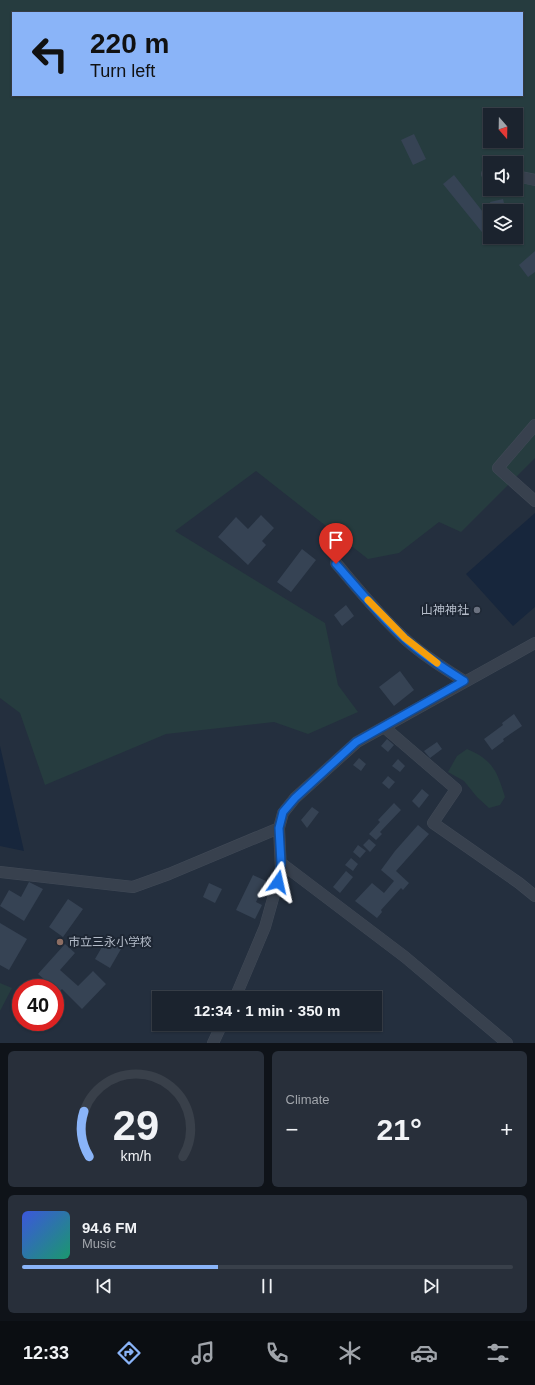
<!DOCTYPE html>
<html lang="en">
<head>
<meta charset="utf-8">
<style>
	:root { --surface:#1b232e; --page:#282f3a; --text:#f1f3f6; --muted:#a0a4aa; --line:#39404a; --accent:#8ab4f8 }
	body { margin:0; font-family:Arial,"Noto Sans JP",sans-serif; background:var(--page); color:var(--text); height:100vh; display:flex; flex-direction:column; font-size:15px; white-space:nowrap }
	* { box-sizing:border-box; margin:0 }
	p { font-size:13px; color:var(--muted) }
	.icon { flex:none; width:22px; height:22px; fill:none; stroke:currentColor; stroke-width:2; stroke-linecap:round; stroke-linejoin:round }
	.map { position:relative; height:1043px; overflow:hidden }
	.panel { display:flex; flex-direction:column; gap:8px; padding:8px; background:#0f1319; flex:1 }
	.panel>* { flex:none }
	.top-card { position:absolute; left:12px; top:12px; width:511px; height:84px; border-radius:0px; box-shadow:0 1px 3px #0004,0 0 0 1px var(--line); background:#8ab4f8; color:#111; overflow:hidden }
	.needle { width:26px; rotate:160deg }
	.controls { position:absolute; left:483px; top:108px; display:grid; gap:8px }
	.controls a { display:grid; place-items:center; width:40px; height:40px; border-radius:0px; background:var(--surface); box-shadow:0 1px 3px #0004,0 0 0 1px var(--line); font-size:20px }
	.speed { position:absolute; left:12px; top:979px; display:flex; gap:8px; font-size:20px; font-weight:700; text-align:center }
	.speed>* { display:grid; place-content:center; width:52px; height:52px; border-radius:50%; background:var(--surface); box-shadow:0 1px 3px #0004,0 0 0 1px var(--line); line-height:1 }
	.speed .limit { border:6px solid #d22; background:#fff; color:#111 }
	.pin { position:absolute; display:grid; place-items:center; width:34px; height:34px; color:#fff; margin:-41px -17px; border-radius:50% 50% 50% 0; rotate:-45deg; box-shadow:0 0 4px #0007 }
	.pin .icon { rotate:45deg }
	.me { position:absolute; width:44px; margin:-22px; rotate:11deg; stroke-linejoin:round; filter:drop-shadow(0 0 3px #0008) }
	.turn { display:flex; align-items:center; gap:14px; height:84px; padding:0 12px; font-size:18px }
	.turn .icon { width:52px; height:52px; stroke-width:2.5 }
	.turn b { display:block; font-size:28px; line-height:34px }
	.big { font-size:30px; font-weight:700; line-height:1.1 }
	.panel .card { flex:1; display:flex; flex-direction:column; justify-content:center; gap:6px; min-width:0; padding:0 14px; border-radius:6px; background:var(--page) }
	.panel .dial { align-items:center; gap:0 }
	.dial svg { height:104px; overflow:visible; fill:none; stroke:var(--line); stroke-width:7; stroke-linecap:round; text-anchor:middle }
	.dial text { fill:var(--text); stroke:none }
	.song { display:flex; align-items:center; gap:12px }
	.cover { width:48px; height:48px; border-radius:6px; background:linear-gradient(135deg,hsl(230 70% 55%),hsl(160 70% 35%)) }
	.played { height:4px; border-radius:2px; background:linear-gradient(90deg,var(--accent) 40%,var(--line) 40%) }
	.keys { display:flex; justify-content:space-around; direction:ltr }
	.heat { display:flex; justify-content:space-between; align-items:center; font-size:22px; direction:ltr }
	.panel .tiles { flex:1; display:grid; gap:8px; grid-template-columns:1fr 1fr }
	.card:last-child { grid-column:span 2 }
	.trip { position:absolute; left:152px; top:991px; width:230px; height:40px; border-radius:0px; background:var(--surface); box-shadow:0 1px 3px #0004,0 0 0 1px var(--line); font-weight:700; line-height:40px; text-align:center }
	.menu { display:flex; height:64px; justify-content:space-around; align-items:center; background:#0b0e12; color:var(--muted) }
	.menu .icon { width:28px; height:28px }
	.menu .selected { color:var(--accent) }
	.menu b { font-size:18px; color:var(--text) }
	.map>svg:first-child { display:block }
	.green { fill:#263c3f; fill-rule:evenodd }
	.water { fill:#17263c }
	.building { fill:#364354 }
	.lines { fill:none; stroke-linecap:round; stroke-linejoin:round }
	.minor-casing { stroke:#414a57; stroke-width:12 }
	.minor { stroke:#38414e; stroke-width:11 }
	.route-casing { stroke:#114b97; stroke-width:10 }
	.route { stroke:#1a73e8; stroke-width:7 }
	.slow { stroke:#f59e0b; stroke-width:7 }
	.worship-dot { fill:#6b7280; stroke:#1d2633; stroke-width:1.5 }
	.education-dot { fill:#8d6e63; stroke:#1d2633; stroke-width:1.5 }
	.labels { text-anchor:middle; stroke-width:4; stroke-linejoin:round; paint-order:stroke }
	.poi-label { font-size:12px; fill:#b4bcc9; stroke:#1d2633; text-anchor:end }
</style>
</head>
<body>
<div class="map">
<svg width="535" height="1043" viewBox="0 0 535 1043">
	<rect width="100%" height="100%" fill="#242f3e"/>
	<path class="green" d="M0,0h535v458l-74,74 -22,-10 -40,31 -31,6 -112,-88 -81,60 150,92 13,62 20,27 -50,22 -34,-12 -108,12 -121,51 -25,-72 -20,-15zM13,13h509v82h-509zM490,115h26v26h-26zM490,163h26v26h-26zM490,211h26v26h-26z
		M467,749c26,11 30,22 38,48l-5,8 -11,3 -12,-11 -13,-16 -16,-9 9,-16z
		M0,983l12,5 -12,23z"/>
	<path class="water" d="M535,513v94l-22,19 -47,-52z
		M0,746l24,105 -24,-5z"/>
	<path class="building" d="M414,134l12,25 -13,6 -12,-25z
		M454,175l36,46v21l-47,-58z
		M503,199l3,12h-14l-2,-9z
		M535,251v21l-7,5 -9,-12z
		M261,515l13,13 -12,13 4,4 -18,20 -30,-28 18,-20 12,12z
		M302,549l14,11 -25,32 -14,-10z
		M346,605l8,11 -12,10 -8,-11z
		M400,671l14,19 -20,16 -15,-19z
		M514,714l8,12 -19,13 1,2 -12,9 -8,-11 19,-14 -1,-2z
		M387,739l7,6 -6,7 -7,-6z
		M437,742l5,7 -12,9 -6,-7z
		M359,758l7,6 -5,7 -8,-6z
		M398,759l7,7 -5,6 -8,-6z
		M388,776l7,6 -6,7 -7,-6z
		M422,789l7,6 -10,13 -7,-7z
		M394,803l7,7 -21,22 2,2 -6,6 -7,-6 11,-12 -2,-2z
		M312,807l7,5 -12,16 -6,-8z
		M418,825l11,9 -33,37 13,12 -6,7 -2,-2 -20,22 1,2 -5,6 -22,-17 17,-18 12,10 10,-12 -13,-11 14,-19z
		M369,839l7,6 -6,7 -7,-7z
		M358,845l8,6 -6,7 -7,-6z
		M351,858l7,6 -5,7 -8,-6z
		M346,871l7,6 -13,16 -7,-6z
		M253,875l13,6 -10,21 6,3 -7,14 -19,-9z
		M29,882l14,7 -19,32 -24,-15 9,-16 12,7z
		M209,883l13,6 -7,14 -12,-6z
		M68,899l15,10 -20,28 -14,-10z
		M0,923l27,16 -18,31 -9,-5z
		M106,940l15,9 -11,19 -15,-9z
		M65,944l10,9 -15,17 18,16 15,-15 13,13 -24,25 -20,-20 -3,3 -21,-18z"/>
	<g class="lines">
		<defs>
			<path id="minor" d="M487,174h3
				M516,176l19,4
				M535,425l-37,43 37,33
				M336,563c22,26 43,52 68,75 18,17 40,30 60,43
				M384,727l72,62 -23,34 86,60 16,13
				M281,863l124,94 102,86
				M0,872l133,15 36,-13 110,-46
				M235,998l30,-71 16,-57 -2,-42 4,-15 12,-15 62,-56 178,-99
				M213,1043l9,-19"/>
		</defs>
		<use href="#minor" class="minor-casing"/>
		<use href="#minor" class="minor"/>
	</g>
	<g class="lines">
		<defs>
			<path id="route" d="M278,882l3,-19 -2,-35 4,-16 12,-14 61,-56 108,-61c-20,-13 -42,-26 -60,-43 -25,-23 -46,-49 -68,-74"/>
		</defs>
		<use href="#route" class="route-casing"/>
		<use href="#route" class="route"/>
		<path class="slow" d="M368,600l37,38 32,25"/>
	</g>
	<circle class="worship-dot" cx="477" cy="610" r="4"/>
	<circle class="education-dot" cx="60" cy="942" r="4"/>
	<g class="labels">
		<g class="poi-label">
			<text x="469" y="614">山神神社</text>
			<text x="68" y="946" text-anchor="start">市立三永小学校</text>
		</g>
	</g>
</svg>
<div class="controls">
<a><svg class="needle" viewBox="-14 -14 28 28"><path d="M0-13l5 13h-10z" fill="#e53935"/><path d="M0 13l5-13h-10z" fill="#a0a4aa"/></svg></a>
<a><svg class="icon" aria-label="sound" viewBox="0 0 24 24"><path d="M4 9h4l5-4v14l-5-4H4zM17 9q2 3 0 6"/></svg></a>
<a><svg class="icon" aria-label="layers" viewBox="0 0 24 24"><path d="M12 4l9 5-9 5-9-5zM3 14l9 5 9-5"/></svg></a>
</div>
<div class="speed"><div class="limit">40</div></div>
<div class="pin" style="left:336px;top:564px;background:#d93025"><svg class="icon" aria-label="arrive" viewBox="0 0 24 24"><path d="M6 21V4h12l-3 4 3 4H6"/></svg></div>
<svg class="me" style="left:278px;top:882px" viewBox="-20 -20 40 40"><path d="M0-17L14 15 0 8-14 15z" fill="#1a73e8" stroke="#fff" stroke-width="4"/></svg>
<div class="trip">12:34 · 1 min · 350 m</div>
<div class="top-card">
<div class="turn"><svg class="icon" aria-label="left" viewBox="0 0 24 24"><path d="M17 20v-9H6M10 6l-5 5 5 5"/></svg><div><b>220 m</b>Turn left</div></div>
</div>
</div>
<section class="panel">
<div class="tiles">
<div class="card dial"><svg viewBox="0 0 100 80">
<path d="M14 69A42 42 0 1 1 86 69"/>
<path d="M14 69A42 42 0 0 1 10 34" stroke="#8ab4f8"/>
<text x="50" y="56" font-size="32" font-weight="700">29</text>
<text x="50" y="72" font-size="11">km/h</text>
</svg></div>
<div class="card"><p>Climate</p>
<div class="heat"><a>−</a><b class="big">21°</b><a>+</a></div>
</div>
<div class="card">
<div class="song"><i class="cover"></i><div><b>94.6 FM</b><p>Music</p></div></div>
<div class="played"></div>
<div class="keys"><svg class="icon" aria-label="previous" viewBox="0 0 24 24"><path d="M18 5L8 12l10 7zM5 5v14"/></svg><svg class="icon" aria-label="pause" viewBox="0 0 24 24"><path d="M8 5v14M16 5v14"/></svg><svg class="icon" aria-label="next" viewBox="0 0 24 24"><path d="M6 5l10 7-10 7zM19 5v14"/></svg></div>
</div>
</div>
</section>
<nav class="menu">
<b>12:33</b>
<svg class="icon selected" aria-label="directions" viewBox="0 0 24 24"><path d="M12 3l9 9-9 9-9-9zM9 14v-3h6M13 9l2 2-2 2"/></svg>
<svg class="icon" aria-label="music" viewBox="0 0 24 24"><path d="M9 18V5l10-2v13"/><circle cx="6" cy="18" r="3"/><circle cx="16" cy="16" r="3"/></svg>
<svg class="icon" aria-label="phone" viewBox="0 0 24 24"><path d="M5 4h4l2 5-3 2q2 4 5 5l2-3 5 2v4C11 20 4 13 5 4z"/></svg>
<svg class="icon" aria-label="climate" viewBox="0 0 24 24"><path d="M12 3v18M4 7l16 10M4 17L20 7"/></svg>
<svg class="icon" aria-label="car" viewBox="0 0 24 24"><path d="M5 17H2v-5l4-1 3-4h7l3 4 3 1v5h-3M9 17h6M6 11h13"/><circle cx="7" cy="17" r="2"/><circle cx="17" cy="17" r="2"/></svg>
<svg class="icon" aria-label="filters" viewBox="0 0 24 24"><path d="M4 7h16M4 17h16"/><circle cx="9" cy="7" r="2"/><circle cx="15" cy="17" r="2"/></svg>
</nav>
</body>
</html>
